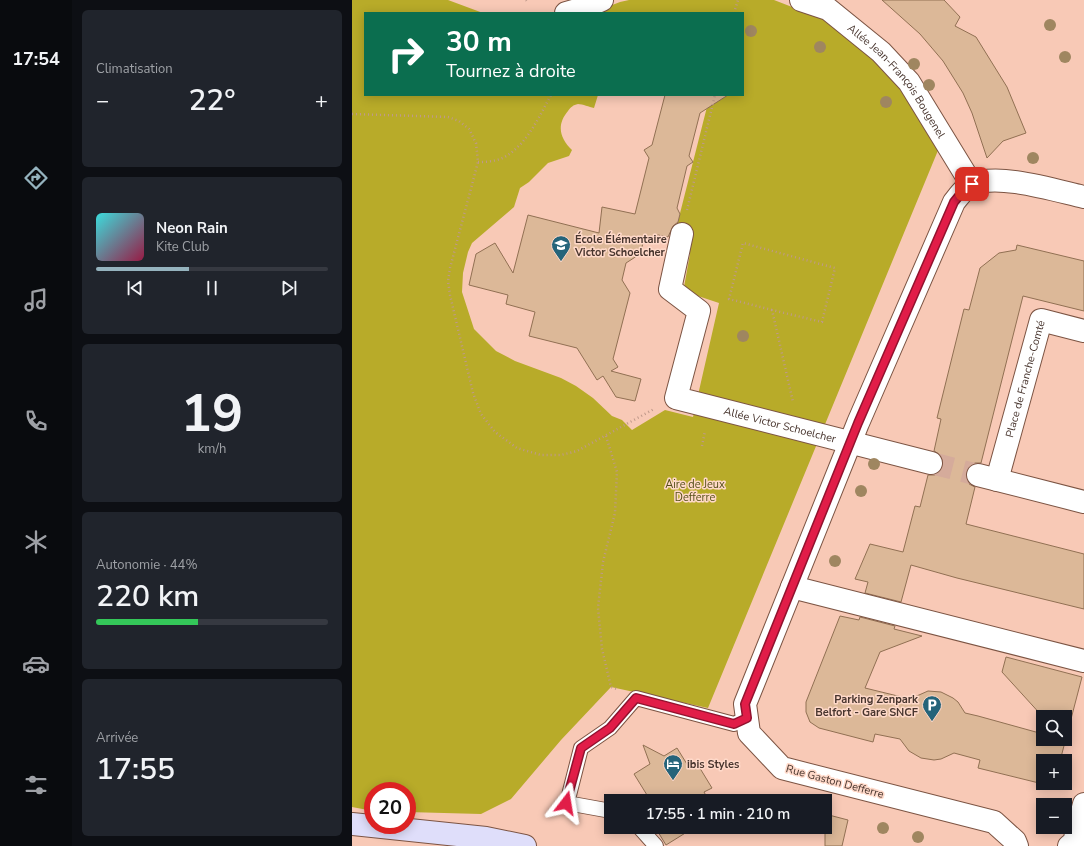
<!DOCTYPE html>
<html lang="fr">
<head>
<meta charset="utf-8">
<style>
	:root { --surface:#171b24; --page:#20242c; --text:#f1f3f6; --muted:#9ea1a6; --line:#363941; --accent:#95b3be }
	body { margin:0; font-family:"Nunito Sans",sans-serif; background:var(--page); color:var(--text); height:100vh; display:flex; flex-direction:column; font-size:15px; white-space:nowrap }
	* { box-sizing:border-box; margin:0 }
	p { font-size:13px; color:var(--muted) }
	.icon { flex:none; width:22px; height:22px; fill:none; stroke:currentColor; stroke-width:2; stroke-linecap:round; stroke-linejoin:round }
	.map { position:relative; flex:1; overflow:hidden }
	.side { display:flex; flex-direction:column; gap:10px; padding:10px; background:#0d0f14; width:280px }
	.side>* { flex:none }
	.top-card { position:absolute; left:12px; top:12px; width:380px; height:84px; border-radius:0px; box-shadow:0 2px 10px #0003; background:#0b6e4f; color:#fff; overflow:hidden }
	.buttons { position:absolute; left:684px; top:710px; display:grid; gap:8px }
	.buttons a { display:grid; place-items:center; width:36px; height:36px; border-radius:0px; background:var(--surface); box-shadow:0 2px 10px #0003; font-size:20px }
	.speed { position:absolute; left:12px; top:782px; display:flex; gap:8px; font-size:20px; font-weight:700; text-align:center }
	.speed>* { display:grid; place-content:center; width:52px; height:52px; border-radius:50%; background:var(--surface); box-shadow:0 2px 10px #0003; line-height:1 }
	.speed .limit { border:6px solid #d22; background:#fff; color:#111 }
	.pin { position:absolute; display:grid; place-items:center; width:34px; height:34px; color:#fff; margin:-17px; border-radius:8px; box-shadow:0 2px 6px #0006 }
	.me { position:absolute; width:44px; margin:-22px; rotate:14deg; stroke-linejoin:round; filter:drop-shadow(0 0 3px #0008) }
	.turn { display:flex; align-items:center; gap:14px; height:84px; padding:0 16px; font-size:18px }
	.turn .icon { width:52px; height:52px; stroke-width:2.5 }
	.turn b { display:block; font-size:28px; line-height:34px }
	.big { font-size:30px; font-weight:600; line-height:1.1 }
	.side .tile { flex:1; display:flex; flex-direction:column; justify-content:center; gap:6px; min-width:0; padding:0 14px; border-radius:6px; background:var(--page) }
	.side .dial { align-items:center; gap:0 }
	.dial b { font-size:52px; line-height:1 }
	.song { display:flex; align-items:center; gap:12px }
	.cover { width:48px; height:48px; border-radius:6px; background:linear-gradient(135deg,hsl(180 70% 55%),hsl(340 70% 35%)) }
	.played { height:4px; border-radius:2px; background:linear-gradient(90deg,var(--accent) 40%,var(--line) 40%) }
	.keys { display:flex; justify-content:space-around; direction:ltr }
	.heat { display:flex; justify-content:space-between; align-items:center; font-size:22px; direction:ltr }
	.charge { height:6px; border-radius:3px; background:linear-gradient(90deg,#34c759 44%,var(--line) 0) }
	.trip { position:absolute; left:252px; top:794px; width:228px; height:40px; border-radius:0px; background:var(--surface); box-shadow:0 2px 10px #0003; font-weight:600; line-height:40px; text-align:center }
	main { display:flex; flex:1; min-height:0 }
	.tab-bar { display:flex; flex-direction:column; width:72px; justify-content:space-around; align-items:center; background:#090b0e; color:var(--muted) }
	.tab-bar .icon { width:28px; height:28px }
	.tab-bar .selected { color:var(--accent) }
	.tab-bar b { font-size:18px; color:var(--text) }
	.map>svg:first-child { display:block }
	.green { fill:#b8ab29 }
	.building { fill:#dcb898; stroke:#917053 }
	.lines { fill:none; stroke-linecap:round; stroke-linejoin:round }
	.street-tunnel { stroke:#d5ab9b; stroke-width:22; stroke-dasharray:22 11; stroke-linecap:butt }
	.lane-casing { stroke:#7c5443; stroke-width:16 }
	.street-casing { stroke:#7c5443; stroke-width:24 }
	.secondary-casing { stroke:#7c5443; stroke-width:24 }
	.path { stroke:#bf998a; stroke-width:2.5; stroke-dasharray:1 3; stroke-linecap:butt }
	.lane { stroke:#fff; stroke-width:14 }
	.street { stroke:#fff; stroke-width:22 }
	.secondary { stroke:#dfdefa; stroke-width:22 }
	.tree { fill:#9f8660 }
	.route-casing { stroke:#92132f; stroke-width:10 }
	.route { stroke:#e11d48; stroke-width:7 }
	.labels { text-anchor:middle; stroke-width:3; stroke-linejoin:round; paint-order:stroke }
	.street-label { font-size:11px; fill:#48352e; stroke:#ffd9c9 }
	.poi-label { font-size:11px; font-weight:bold; fill:#48352e; stroke:#ffd9c9; text-anchor:start }
	.park-label { font-size:11px; fill:#565019; stroke:#ffd9c9 }
</style>
</head>
<body>
<main>
<nav class="tab-bar">
<b>17:54</b>
<svg class="icon selected" aria-label="directions" viewBox="0 0 24 24"><path d="M12 3l9 9-9 9-9-9zM9 14v-3h6M13 9l2 2-2 2"/></svg>
<svg class="icon" aria-label="music" viewBox="0 0 24 24"><path d="M9 18V5l10-2v13"/><circle cx="6" cy="18" r="3"/><circle cx="16" cy="16" r="3"/></svg>
<svg class="icon" aria-label="phone" viewBox="0 0 24 24"><path d="M5 4h4l2 5-3 2q2 4 5 5l2-3 5 2v4C11 20 4 13 5 4z"/></svg>
<svg class="icon" aria-label="climate" viewBox="0 0 24 24"><path d="M12 3v18M4 7l16 10M4 17L20 7"/></svg>
<svg class="icon" aria-label="car" viewBox="0 0 24 24"><path d="M5 17H2v-5l4-1 3-4h7l3 4 3 1v5h-3M9 17h6M6 11h13"/><circle cx="7" cy="17" r="2"/><circle cx="17" cy="17" r="2"/></svg>
<svg class="icon" aria-label="filters" viewBox="0 0 24 24"><path d="M4 7h16M4 17h16"/><circle cx="9" cy="7" r="2"/><circle cx="15" cy="17" r="2"/></svg>
</nav>
<section class="side">
<div class="tile"><p>Climatisation</p>
<div class="heat"><a>−</a><b class="big">22°</b><a>+</a></div>
</div>
<div class="tile">
<div class="song"><i class="cover"></i><div><b>Neon Rain</b><p>Kite Club</p></div></div>
<div class="played"></div>
<div class="keys"><svg class="icon" aria-label="previous" viewBox="0 0 24 24"><path d="M18 5L8 12l10 7zM5 5v14"/></svg><svg class="icon" aria-label="pause" viewBox="0 0 24 24"><path d="M8 5v14M16 5v14"/></svg><svg class="icon" aria-label="next" viewBox="0 0 24 24"><path d="M6 5l10 7-10 7zM19 5v14"/></svg></div>
</div>
<div class="tile dial"><b>19</b><p>km/h</p></div>
<div class="tile"><p>Autonomie · 44%</p><b class="big">220 km</b><div class="charge"></div></div>
<div class="tile"><p>Arrivée</p><b class="big">17:55</b></div>
</section>
<div class="map">
<svg width="732" height="846" viewBox="0 0 732 846">
	<rect width="100%" height="100%" fill="#f8c9b6"/>
	<path class="green" d="M0,0h96l35,13h-118v82h233l-4,13c-5,-1 -11,-4 -16,-4 -5,1 -7,3 -10,7 -12,14 -8,28 4,39l-3,6 -21,7 -19,19 -9,6 -6,19 -42,36 -4,9 -5,21 -1,19 12,37 22,22 19,10 46,17 15,8 17,12 19,18 10,4 10,10 33,-20 28,7 26,-114 -33,-11 -2,-5 6,-33 -2,-19 -13,-2 35,-138h33v-82h-141v-4l18,-7 9,-2h145l62,24 31,28 28,29 36,50 8,17 -231,560 -97,-21 -50,53 -50,59 -30,15 -74,-2v-21h-34v20l-21,-4z"/>
	<path class="building" d="M530,0h62l16,17 -5,9 21,11 31,50 19,46 -23,8 -16,17 -15,-45 -9,-20 -20,-32 -23,-27z
		M313,95h63l-28,18 -11,43 4,6 -6,4 -10,42 3,6 -2,8 -5,4 -5,11 -10,-2 -15,8 -3,11 -14,9 -4,17 8,13 -17,66 5,8 -7,4 30,8 -6,22 -19,-4 -13,-21 -6,4 -20,-32 -48,-12 6,-24 -29,-8 2,-9 -39,-10 7,-31 19,-11 18,30 15,-58 71,18 3,-26 33,7 14,-56 -5,-8 8,-5z
		M665,245l67,16v50l-61,-15 -42,167h-6l-6,3 -3,6v6l3,6 6,3 -9,37 118,30v55l-127,-31 -46,-13 -10,37 -36,-9 3,-11 -13,-3 15,-35 33,8 12,-46 5,1 8,-32h7l5,-4 3,-5v-7l-4,-5 -5,-3 7,-32 -4,-1 27,-109 5,1 11,-42 19,-15 17,-3z
		M488,616l19,4 1,-3 35,9 -1,3 28,7 -42,16 -15,36 45,11 18,-8 13,1 12,6 5,4 7,11 13,3 65,18v5l21,1 -1,-1h2v-22h-22l-41,-45 4,-15 76,20 -22,84h-17v23l-65,-16 2,-8 -26,-7 -13,6 -7,1 -13,-2 -12,-7 -9,-12 -25,-5 -2,8 -54,-14 -9,-6 -4,-10v-10z
		M291,745l21,11 13,-8 13,21 8,-4 14,23 -8,4 5,9h-70v-1l8,-5 -13,-21 16,-10z
		M473,814l23,6 -6,26h-17z
		M303,827h40l-29,18z"/>
	<g class="lines">
		<path class="street-tunnel" d="M579,463l47,12"/>
		<defs>
			<path id="lane" d="M259,811l-44,-8 14,-55 29,-20 26,-30 98,26 13,-6
				M287,827l17,19"/>
			<g id="street">
				<path id="s1" d="M449,0l27,9 53,43 28,30 63,103"/>
				<path d="M214,13l18,-5 18,-8"/>
				<path id="s2" d="M330,234l-12,55 29,22 -23,87 255,65"/>
				<path d="M626,475l106,27"/>
				<path id="s3" d="M645,480l44,-160 43,11"/>
				<path d="M440,587l292,74"/>
				<path d="M665,846l-2,-5 -21,-19 -212,-54 -33,-35 -4,-29 113,-281 96,-221c5,-6 10,-14 18,-17 24,-13 85,6 112,12"/>
				<path d="M717,846l5,-4 10,-38"/>
			</g>
			<path id="secondary" d="M0,824l134,14 39,8"/>
		</defs>
		<use href="#lane" class="lane-casing"/>
		<use href="#street" class="street-casing"/>
		<use href="#secondary" class="secondary-casing"/>
		<path class="path" d="M174,0l1,1 2,-1
			M382,13l4,-13
			M0,114l96,3 11,4 10,8 7,14 2,19 -28,106 -2,13 2,14 23,98 8,21 14,18 22,16 24,7h20l16,-4 77,-42
			M126,162c10,0 21,-1 30,-7 20,-13 32,-40 43,-60
			M335,210l28,-115
			M420,310l-43,-11 14,-56 92,25 -13,54 -50,-12 21,92
			M254,436l11,36 -2,41 -12,49 -5,46 4,41 9,38 6,2
			M350,446l3,-15"/>
		<use href="#lane" class="lane"/>
		<use href="#street" class="street"/>
		<use href="#secondary" class="secondary"/>
	</g>
	<g class="tree">
		<circle cx="698" cy="25" r="6"/>
		<circle cx="399" cy="31" r="6"/>
		<circle cx="468" cy="47" r="6"/>
		<circle cx="713" cy="57" r="6"/>
		<circle cx="562" cy="64" r="6"/>
		<circle cx="577" cy="85" r="6"/>
		<circle cx="534" cy="102" r="6"/>
		<circle cx="681" cy="158" r="6"/>
		<circle cx="391" cy="336" r="6"/>
		<circle cx="522" cy="464" r="6"/>
		<circle cx="509" cy="491" r="6"/>
		<circle cx="483" cy="561" r="6"/>
		<circle cx="531" cy="828" r="6"/>
		<circle cx="566" cy="837" r="6"/>
	</g>
	<g class="lines">
		<defs>
			<path id="route" d="M214,803l15,-55 29,-20 26,-30 98,26 13,-6 -2,-14 113,-281 96,-221 9,-11 9,-7"/>
		</defs>
		<use href="#route" class="route-casing"/>
		<use href="#route" class="route"/>
	</g>
	<defs>
		<symbol id="school-pin" viewBox="-11 -11 22 30"><path d="M0 17L-7.5 6A9.5 9.5 0 1 1 7.5 6Z" fill="#25647a" stroke="#ffd9c9"/><path d="M0-5L7-2L0 1L-7-2ZM-4 1L0 2.5L4 1V4Q0 6-4 4Z" fill="#fff"/></symbol>
		<symbol id="parking-pin" viewBox="-11 -11 22 30"><path d="M0 17L-7.5 6A9.5 9.5 0 1 1 7.5 6Z" fill="#25647a" stroke="#ffd9c9"/><path d="M-3.5-5.5H1a3.5 3.5 0 0 1 0 7H-1V5.5H-3.5ZM-1-3.4V-.6H.8a1.4 1.4 0 0 0 0-2.8Z" fill="#fff"/></symbol>
		<symbol id="hotel-pin" viewBox="-11 -11 22 30"><path d="M0 17L-7.5 6A9.5 9.5 0 1 1 7.5 6Z" fill="#25647a" stroke="#ffd9c9"/><path d="M-6-4.5h1.5V1H6V5H4.5V3h-9V5H-6ZM-4 0a1.8 1.8 0 1 1 3.6 0ZM.5 0V-2.5h3Q6-2.5 6 0Z" fill="#fff"/></symbol>
	</defs>
	<g fill-rule="evenodd">
		<use href="#school-pin" x="198" y="234" width="22" height="30"/>
		<use href="#parking-pin" x="569" y="694" width="22" height="30"/>
		<use href="#hotel-pin" x="310" y="753" width="22" height="30"/>
	</g>
	<g class="labels">
		<g class="street-label">
			<text dy="4" stroke="none"><textPath href="#s1" startOffset="129">Allée Jean-François Bougenel</textPath></text>
			<text dy="4" stroke="none"><textPath href="#s3" startOffset="105">Place de Franche-Comté</textPath></text>
			<text dy="4" stroke="none"><textPath href="#s2" startOffset="290">Allée Victor Schoelcher</textPath></text>
			<text transform="translate(483 781) rotate(15)" y="4">Rue Gaston Defferre</text>
		</g>
		<g class="poi-label">
			<text x="223" y="243">École Élémentaire<tspan x="223" dy="13">Victor Schoelcher</tspan></text>
			<text x="566" y="703" text-anchor="end">Parking Zenpark<tspan x="566" dy="13">Belfort - Gare SNCF</tspan></text>
			<text x="335" y="768">ibis Styles</text>
		</g>
		<g class="park-label">
			<text x="343" y="488">Aire de Jeux<tspan x="343" dy="13">Defferre</tspan></text>
		</g>
	</g>
</svg>
<div class="buttons">
<a><svg class="icon" aria-label="search" viewBox="0 0 24 24"><circle cx="10" cy="10" r="6"/><path d="M15 15l6 6"/></svg></a>
<a>+</a>
<a>−</a>
</div>
<div class="speed"><div class="limit">20</div></div>
<div class="pin" style="left:620px;top:184px;background:#d93025"><svg class="icon" aria-label="arrive" viewBox="0 0 24 24"><path d="M6 21V4h12l-3 4 3 4H6"/></svg></div>
<svg class="me" style="left:214px;top:803px" viewBox="-20 -20 40 40"><path d="M0-17L14 15 0 8-14 15z" fill="#e11d48" stroke="#fff" stroke-width="4"/></svg>
<div class="trip">17:55 · 1 min · 210 m</div>
<div class="top-card">
<div class="turn"><svg class="icon" aria-label="right" viewBox="0 0 24 24"><path d="M7 20v-9h11M14 6l5 5-5 5"/></svg><div><b>30 m</b>Tournez à droite</div></div>
</div>
</div>
</main>
</body>
</html>
